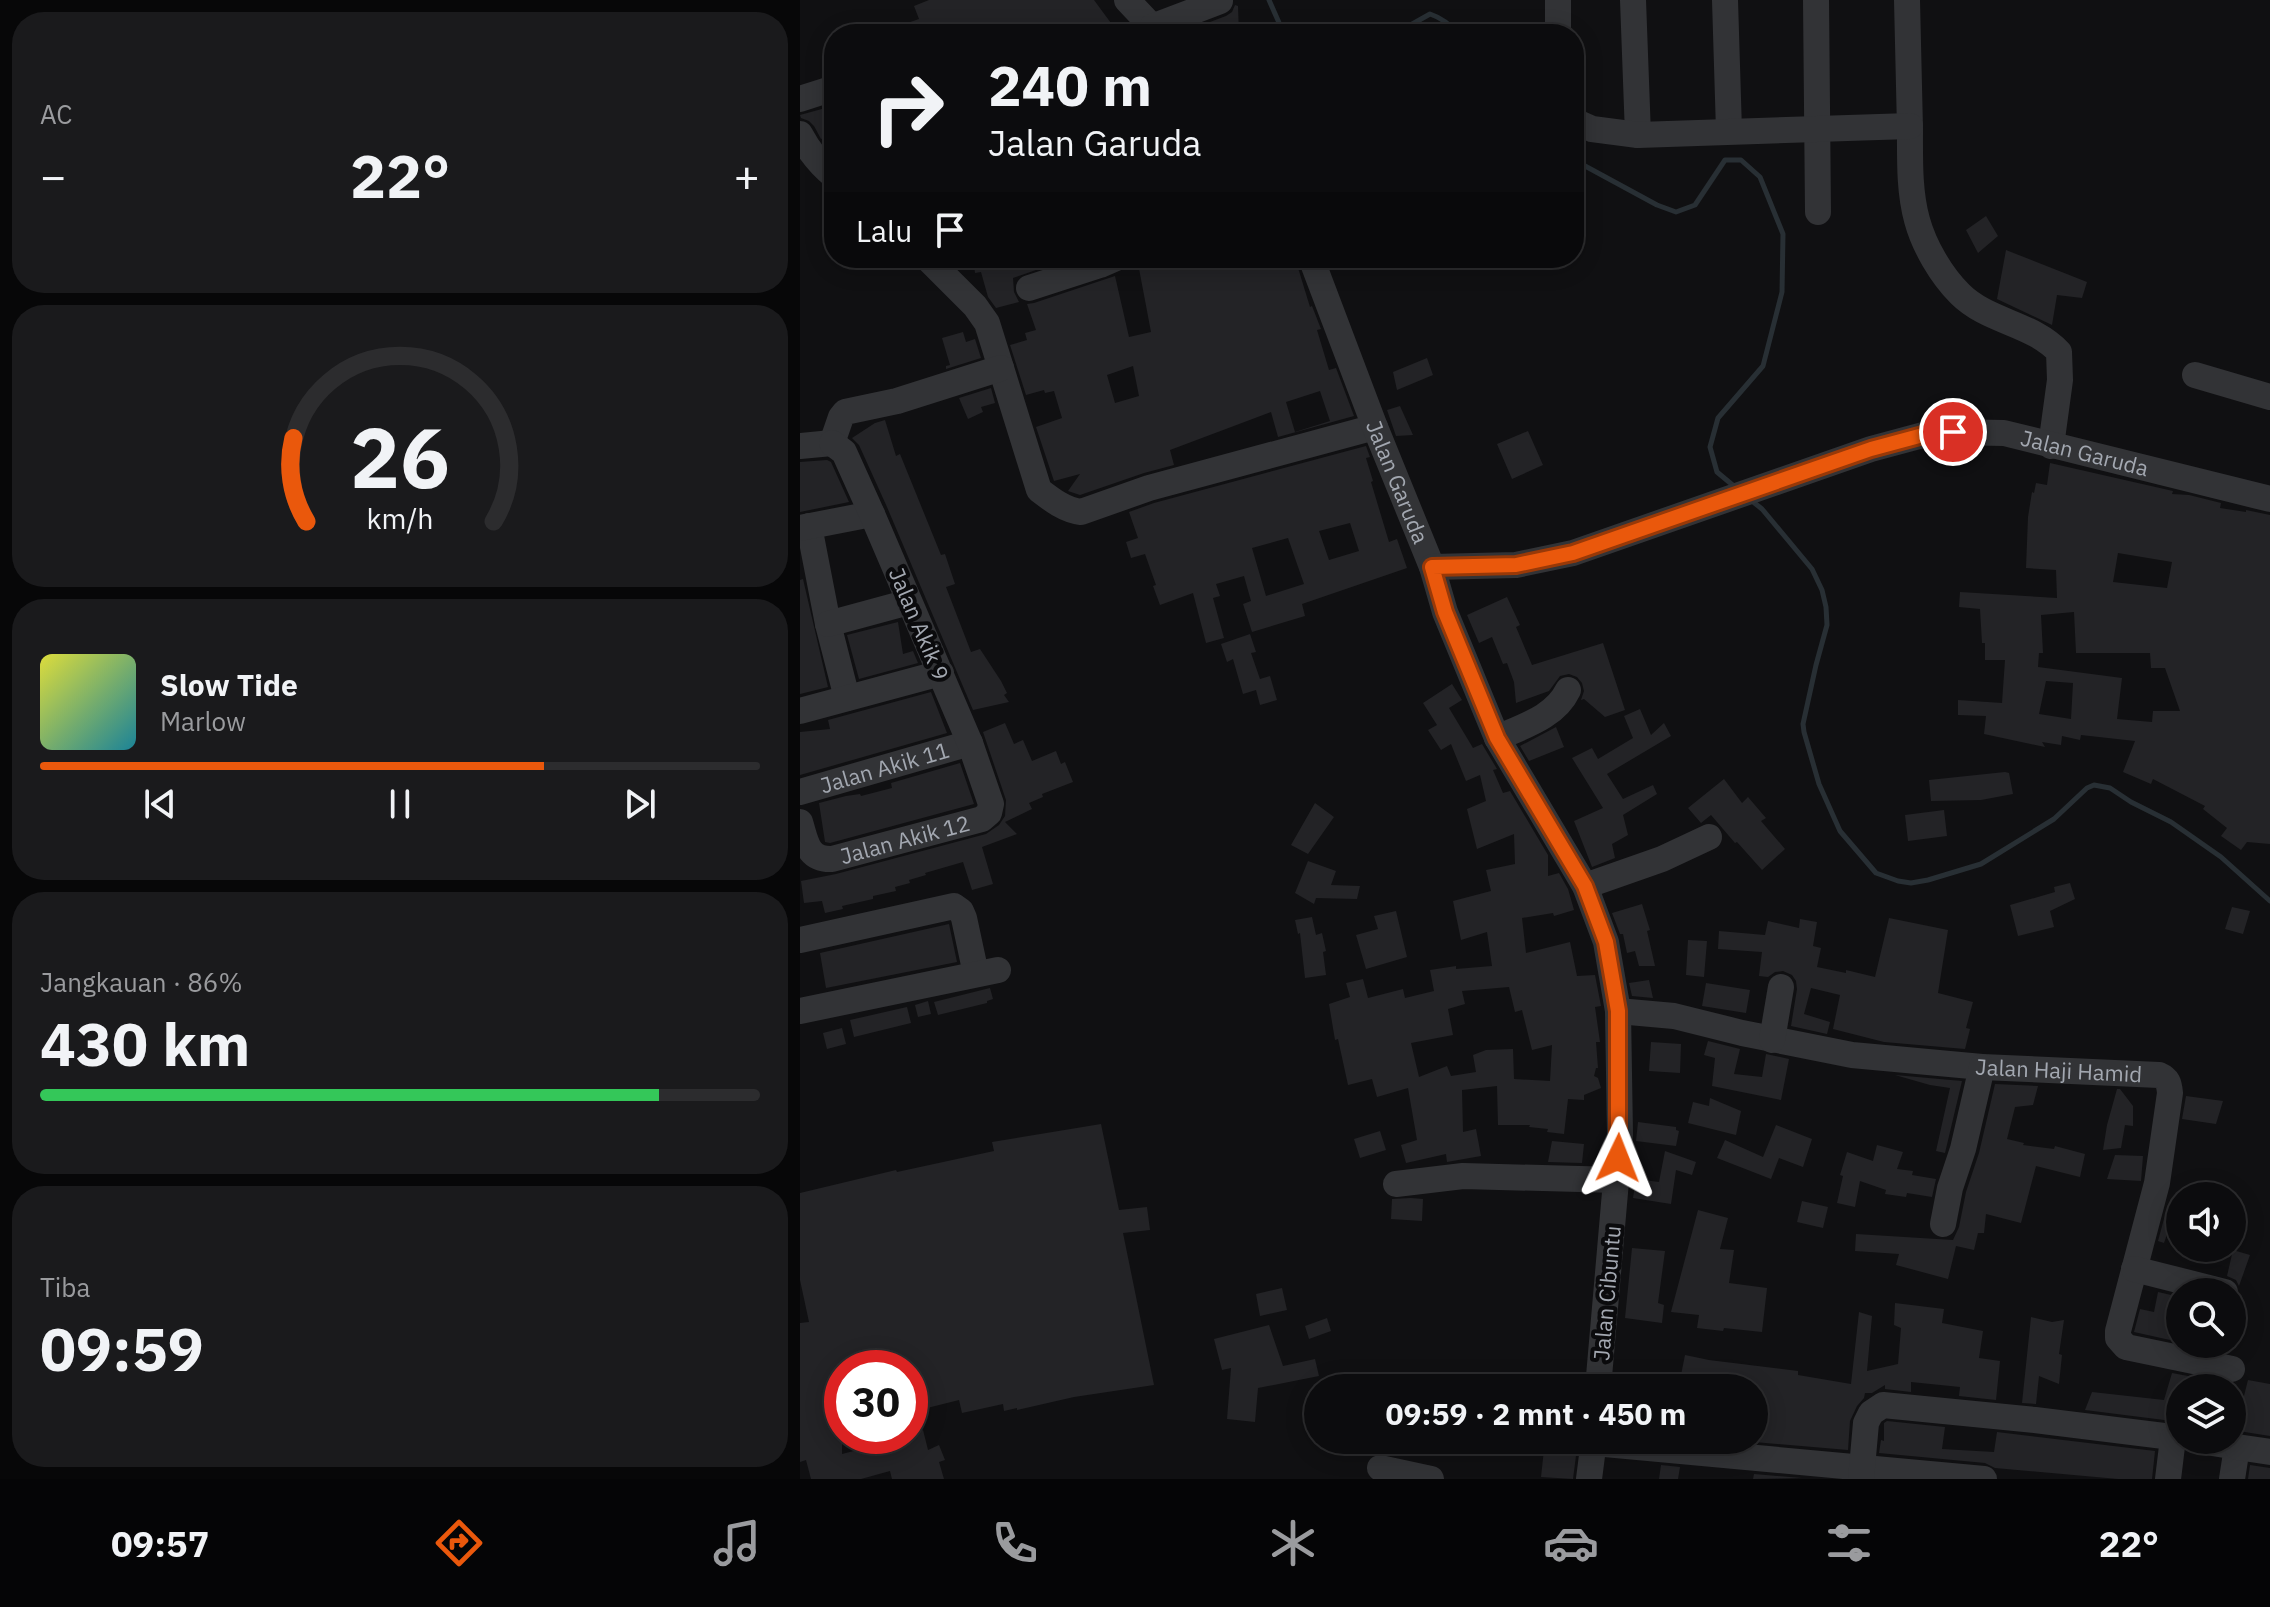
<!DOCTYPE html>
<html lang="id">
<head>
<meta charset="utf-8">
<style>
	:root { --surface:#0c0c0e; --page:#1a1a1c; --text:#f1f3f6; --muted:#9a9b9e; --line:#2c2c2e; --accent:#ea580c }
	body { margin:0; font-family:"IBM Plex Sans",sans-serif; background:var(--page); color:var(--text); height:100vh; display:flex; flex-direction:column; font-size:30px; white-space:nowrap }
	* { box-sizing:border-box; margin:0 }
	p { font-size:26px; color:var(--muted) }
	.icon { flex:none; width:44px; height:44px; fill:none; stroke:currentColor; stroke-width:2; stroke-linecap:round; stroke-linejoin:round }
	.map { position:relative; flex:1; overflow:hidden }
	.panel { display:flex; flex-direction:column; gap:12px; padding:12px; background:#070708; width:800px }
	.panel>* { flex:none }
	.hud { position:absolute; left:24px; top:24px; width:760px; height:244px; border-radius:32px; box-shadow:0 4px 20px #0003,0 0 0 2px var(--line); background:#0c0c0e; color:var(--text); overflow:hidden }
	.controls { position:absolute; left:1366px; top:1182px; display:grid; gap:16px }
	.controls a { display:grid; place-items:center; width:80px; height:80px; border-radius:50%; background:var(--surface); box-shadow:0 4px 20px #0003,0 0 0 2px var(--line); font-size:40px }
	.speed { position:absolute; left:24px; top:1350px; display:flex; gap:16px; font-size:40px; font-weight:700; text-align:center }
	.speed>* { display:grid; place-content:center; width:104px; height:104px; border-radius:50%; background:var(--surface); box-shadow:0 4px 20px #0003,0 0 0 2px var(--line); line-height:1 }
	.speed .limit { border:12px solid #d22; background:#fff; color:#111 }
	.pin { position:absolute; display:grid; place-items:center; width:68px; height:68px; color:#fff; margin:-34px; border:4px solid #fff; border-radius:50%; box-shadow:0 2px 8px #0007 }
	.me { position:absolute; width:88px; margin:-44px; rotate:2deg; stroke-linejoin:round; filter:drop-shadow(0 0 6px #0008) }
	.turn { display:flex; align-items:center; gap:28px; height:168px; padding:0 32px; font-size:36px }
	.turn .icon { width:104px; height:104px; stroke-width:2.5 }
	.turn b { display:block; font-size:56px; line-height:68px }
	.then { display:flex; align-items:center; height:76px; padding:0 32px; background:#0003; gap:16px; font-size:30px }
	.big { font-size:60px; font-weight:700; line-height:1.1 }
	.panel .tile { flex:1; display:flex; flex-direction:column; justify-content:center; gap:12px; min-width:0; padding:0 28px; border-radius:32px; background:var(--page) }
	.panel .dial { align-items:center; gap:0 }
	.dial svg { height:208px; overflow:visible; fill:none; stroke:var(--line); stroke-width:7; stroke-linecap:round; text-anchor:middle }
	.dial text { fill:var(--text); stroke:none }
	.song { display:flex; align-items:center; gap:24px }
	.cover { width:96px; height:96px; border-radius:12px; background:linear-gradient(135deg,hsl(60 70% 55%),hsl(190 70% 35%)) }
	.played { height:8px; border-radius:4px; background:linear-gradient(90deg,var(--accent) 70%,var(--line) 70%) }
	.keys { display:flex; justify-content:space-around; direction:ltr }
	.heat { display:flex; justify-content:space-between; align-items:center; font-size:44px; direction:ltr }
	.charge { height:12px; border-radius:6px; background:linear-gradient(90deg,#34c759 86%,var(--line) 0) }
	.trip { position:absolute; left:504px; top:1374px; width:464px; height:80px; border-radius:40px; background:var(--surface); box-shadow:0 4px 20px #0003,0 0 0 2px var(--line); font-weight:700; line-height:80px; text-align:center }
	.tab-bar { display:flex; height:128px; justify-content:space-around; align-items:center; background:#050506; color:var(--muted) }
	.tab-bar .icon { width:56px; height:56px }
	.tab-bar .selected { color:var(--accent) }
	.tab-bar b { font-size:36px; color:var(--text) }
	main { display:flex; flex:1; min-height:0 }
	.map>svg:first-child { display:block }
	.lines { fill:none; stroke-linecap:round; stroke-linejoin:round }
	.stream { stroke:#282f34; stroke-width:5 }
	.building { fill:#232326; fill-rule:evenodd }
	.minor { stroke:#323336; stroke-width:26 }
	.route-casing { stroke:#983908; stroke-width:20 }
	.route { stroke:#ea580c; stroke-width:14 }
	.labels { text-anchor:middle; stroke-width:8; stroke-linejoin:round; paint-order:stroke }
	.street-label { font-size:22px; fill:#a3a8b1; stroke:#0b0b0d }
</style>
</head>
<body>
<main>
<section class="panel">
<div class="tile"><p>AC</p>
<div class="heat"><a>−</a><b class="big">22°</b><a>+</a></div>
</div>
<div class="tile dial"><svg viewBox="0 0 100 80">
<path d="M14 69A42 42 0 1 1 86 69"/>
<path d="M14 69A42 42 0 0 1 9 37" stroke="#ea580c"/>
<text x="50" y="56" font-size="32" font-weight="700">26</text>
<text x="50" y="72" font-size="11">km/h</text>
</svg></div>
<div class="tile">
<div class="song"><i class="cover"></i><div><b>Slow Tide</b><p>Marlow</p></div></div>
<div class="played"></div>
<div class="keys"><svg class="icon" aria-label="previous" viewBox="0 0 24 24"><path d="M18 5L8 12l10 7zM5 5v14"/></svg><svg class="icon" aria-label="pause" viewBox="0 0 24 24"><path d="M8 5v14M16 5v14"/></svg><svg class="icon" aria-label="next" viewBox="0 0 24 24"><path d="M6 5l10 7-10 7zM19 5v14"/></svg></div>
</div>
<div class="tile"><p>Jangkauan · 86%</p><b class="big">430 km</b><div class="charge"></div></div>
<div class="tile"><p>Tiba</p><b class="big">09:59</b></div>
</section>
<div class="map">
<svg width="1470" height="1479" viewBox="0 0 1470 1479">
	<rect width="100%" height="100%" fill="#101012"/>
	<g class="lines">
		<path class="stream" d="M469,0l15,34
			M573,34l34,-7 23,-13c12,4 20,10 28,20
			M774,160l83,45 19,7 19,-7 30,-45h16l19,17 23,57 -1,58 -19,74 -45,52 -8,29 7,25 18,15
			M952,501l10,8 50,60 10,21 4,17 1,18 -11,40 -13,59 1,8 15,52 21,47 36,42 22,8 13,2 17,-3 53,-16 73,-45 33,-31 7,-3 16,3 21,14 40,20 50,35 49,44"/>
	</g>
	<path class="building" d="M129,0h165l25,34h-238v-2l38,-13 -5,-13z
		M435,5l3,1 1,28h-61l48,-18 6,-4z
		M29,107l3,13 -10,2 5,15 -6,2 -7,-13 -5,-5 -8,-3 -1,-3z
		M1186,216l12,20 -20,17 -12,-23z
		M1206,250l81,32 -5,16 -25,-3 -5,30 -55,-26z
		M173,258h97l-57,20 1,14 5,10 -23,6 -8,-11 -7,-25 -6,1z
		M337,258h158l15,49 2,-1 9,23 -4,1 12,40 7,-2 18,48 -76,21 -7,-25 -101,38 4,15 -30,8 -64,22 -12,-4 12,-17 -26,7 -18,-54 26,-9 -8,-27 -9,2 -1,-3 -18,5 -16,-50 17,-5 -2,-7 11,-3 -9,-26 7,-1 81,-27 14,61 22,-5zM333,366l6,30 -24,7 -8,-28zM520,391l10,30 -35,11 -9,-30z
		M163,332l3,10 9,-3 6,19 -35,11v-3l4,-1 -8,-27z
		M627,358l6,17 -36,15 -4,-18z
		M191,388l4,15 -14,4 2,5 -15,7 -9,-21z
		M600,406l13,29 -17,1 -9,-26z
		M85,420l11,36 4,-2 41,101 4,-1 10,30 -9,3 25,65 9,-3 21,32 6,12 -3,2 5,7 -36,8 -86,-203 -28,-62 -7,-7 23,-15z
		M728,431l15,34 -31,14 -15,-35z
		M566,446l4,11 -4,1 7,23 -2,1 18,60 8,-3 10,29 -105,36 3,12 -53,16 -9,-28 8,-3 -7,-25 -28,8 4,12 -7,2 11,40 -18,5 -13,-50 -33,12 -7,-19 3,-1 -11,-31 -14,4 -5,-16 12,-4 -9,-26 25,-9zM550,523l9,28 -30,9 -10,-29zM488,538l16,46 -38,12 -14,-48z
		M27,460l4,2 18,40 -49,10v-50z
		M1250,463l123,28 -1,3 17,1 32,8 -1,5 26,4v-2l24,5v329l-23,-2 -6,8 -20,-14 6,-8 -24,-19 2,-3 -52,-27 -2,5 -28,-12 12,-31 -54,-6 -1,5 -18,-4 -1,9 -19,-3 3,5 -61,-13 2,-18 -28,-1v-15l44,3 3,-43h-20v-17h-3l-2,-34 -21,-2 1,-15 97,6 -1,-28 -30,-2 2,-51 4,-25 2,1 2,-10 11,2zM1318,553l54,9 -5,26 -54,-6zM1274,612l2,41h74l1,15h14l15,43h-27l-1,11 -35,-3 5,-41 -84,-11 1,-14h4l-2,-38zM1246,681l27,2 -2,36 -32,-5z
		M3,579l25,108 -28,7v-114z
		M707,597l13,28 -4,2 16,38 71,-22 22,67 -20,7 -21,-18 -3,1 3,-9 -2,-8 -5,-6 -8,-3 -9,2 -11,15 -33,12 -2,-21 -7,-19 -4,1 -11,-27 -13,6 -12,-28z
		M98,622l5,32 10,-3 5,12 -59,16 -12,-44z
		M450,634l6,18 -5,1 9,26 10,-3 7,24 -17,5 -4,-15 -13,4 -10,-35 -6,3 -6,-18z
		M652,684l10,16 -13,8 24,40 9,-4 15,25 -4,1 10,23 7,-2 38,64v21l11,-3 9,16 6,21 -20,6 -1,-3 -31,5 4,35 44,-11 7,34 18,-1 6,31 -6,1 5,35h-4l2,26h-2l-2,8 4,2 3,10 -17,7v5l-16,-1 -4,35 -17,-2 1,-3 -19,-2 1,-2h-32l-1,-39 -35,4 1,42 13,-3 5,27 -34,6 -1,-8 -40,9 -5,-18 16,-5 -9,-52 -31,9 -5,-18 -24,6 -10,-46 -3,1 -6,-36 21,-7 -4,-14 17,-4 5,19 35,-9 2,9 29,-7 -4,-21 26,-4v3l36,-3 -5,-34 -26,8 -8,-39 38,-10 -5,-21 29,-6 -1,-30 -37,15 -10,-40 19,-8 -6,-26 -14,6 -15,-37 -10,6 -13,-20 9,-5 -14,-22zM709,987l6,25 7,-2 10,40 20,-5 -2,36 -36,-2 -1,-30 -27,1 -13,5 3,17 -25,4 -4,-10 -28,11 -8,-34 42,-8 -5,-26 17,-5 -3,-13z
		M131,692l16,41 -147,42v-43l30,-3 -2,-9z
		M840,709l11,26 13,-12 7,13 -64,38 16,25 30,-14 4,9 -34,21 5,20 -16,9 3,14 -23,9 -18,-46 29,-13 -31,-50 20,-10 6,11 35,-21 -9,-22z
		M205,723l9,21 9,-4 9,21 24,-10 5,13 4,-2 8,20 -31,12 1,3 -14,6 3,6 -27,13 12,12 -35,13 11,37 -21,6 -9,-28 -38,11 1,2 -17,5 1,3 -15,4 1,4 -23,5v3l-31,7 1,3 -18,4 -3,-12 -18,2 -3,-22 35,-7 150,-40 13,-9 6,-9 1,-16 -23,-68z
		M756,727l8,20 -35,14 -9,-15z
		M160,763l14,41 -144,39 -5,-1 -6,-39 27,-7 14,-2 1,2 31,-8 -1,-5z
		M1205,772l4,1 4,21 -32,6 -50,1 -2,-21z
		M924,779l18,24 6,-6 18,21 -5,3 24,28 -23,21 -25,-28 -2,1 -24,-28 -10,8 -13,-15z
		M515,803l19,14 -26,37 -17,-9z
		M1144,810l3,26 -39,5 -3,-26z
		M508,861l28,10 -5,14 29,1 -3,13 -41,-1 -2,6 -19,-11z
		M1270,883l5,16 -25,12 4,16 -36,9 -8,-31 45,-13 -1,-5z
		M842,904l8,26 -3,1 8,35h-16l-4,-15 -8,2 -4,-19h-3l-8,-21z
		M1432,907l18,4 -7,23 -18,-5z
		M596,911l11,46 -41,12 -10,-34 22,-6 -4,-13z
		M512,917l4,18 6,-2 4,18 -3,1 3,23 -21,3 -5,-45 -2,1 -3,-14z
		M1089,918l59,12 -10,63 35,9 -7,26 4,1 -5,20 -81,-7 -51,-13 7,-34 -29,-7 -7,26 26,8 -3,12 -36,-8 6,-37 -1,-8 -4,-6 -9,-4 -8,1 -7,5 -9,-1 3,-24 -44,-3 1,-18 46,4 3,-14 31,7 1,-9 17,3 -4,24 8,2 -4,19 29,6v-3l29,7z
		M149,924l8,38 -131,26 -6,-35z
		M888,940l19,1 -3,36 -18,-2z
		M849,980l4,18 -21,-2 -3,-13z
		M906,983l44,7 -4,23 -44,-7z
		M190,988l3,11 -6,2v2l-49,12 -4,-13z
		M128,1001l3,13 -13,3 -3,-12z
		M107,1007l4,16 -57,14 -4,-17z
		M42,1028l4,16 -19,5 -4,-16z
		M908,1041l32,8 -6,25 28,3 4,-23 23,5 -8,41 -69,-14 3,-28 -11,-3z
		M851,1042l30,2 -1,29 -31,-2z
		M1095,1075l67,6 -17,72 -9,-2 14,-63 -20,-3z
		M1195,1084l43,2 -5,19 -18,2 -8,32 17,4 -1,2 31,4 1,-3 30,8 -5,23 -44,-11 -15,57 -35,-9 -2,19h-6l-4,17 -18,-4 -8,33 -52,-14 3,-11 -44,-3 1,-17 97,6 6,-13 7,-35 13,-39z
		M1317,1089h3l13,17v20l-8,-1 -4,23 -18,2 4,-25z
		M1386,1096l37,5 -7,23 -34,-5z
		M910,1098l31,13 -5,24 -48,-12 5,-21 16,4z
		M838,1122l38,5v3l3,1 -3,15 -40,-5z
		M301,1124l18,86 28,-3 3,23 -27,3 31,152 -80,12 -57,13v-2l-13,3 -1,-7 -41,9 -3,-13 -44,11 -5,-24v-19h-68v86l58,-15v-2l10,-1v-2l13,-4 5,20 11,-5 6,15 -6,2 5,17h-52l-2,-8 -29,8h-50l-5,-19 -6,2v-139l9,-1 -9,-42v-87l96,-23 1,2 97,-21 -2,-9z
		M976,1125l36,14 -9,28 -24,-9 -8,21 -54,-21 8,-18 38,17z
		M580,1131l6,19 -26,8 -6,-19z
		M752,1141l32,3 -2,19 -34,-1z
		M1077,1145l26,7 -6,17 16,2 -1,4 24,4 -4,18 -25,-4 -1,4 -21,-3 1,-4 -26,-9 -5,26 -18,-4 6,-27 -3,-1 7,-23 26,9z
		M865,1151l31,11 -4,13 -16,-5 -5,34 -38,-6 3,-19 23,3z
		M1315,1155l28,1 -2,25 -34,-2z
		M611,1198l12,1 -1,22 -31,-2 1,-20z
		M1002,1201l26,6 -5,21 -26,-6z
		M898,1210l30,8 -8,31 14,1 -5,33 38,5 -5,44 -38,-4 -1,3 -26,-3 2,-13 -28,-3z
		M1365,1215l8,2 -9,26 -6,-2z
		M832,1248l33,3 -7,52 6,2 -2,18 -37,-5z
		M1433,1250l17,5 -11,31 -3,-6 -9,-4z
		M482,1288l5,22 -27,6 -4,-22z
		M1358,1292l22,5v19h-3l-7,24 -36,-8 6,-23 14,3z
		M1095,1303l49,6 -2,14 41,8 -4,27 21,3 -4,39 -37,-4 1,-9 -49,-5v10l-26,-3v-4l-13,8h-7l-1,5 -7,8 -7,15 -2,29 -94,-8v-55l-74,-7 5,-25 24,5 89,11v4l53,9 8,-72 13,4 -5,55 31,-7 3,-36 -7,-3z
		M1231,1317l21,5 12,-2 -5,34 3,1 -3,29 -20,-8 -3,28 -14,-1z
		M527,1318l4,13 -22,8 -4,-13z
		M469,1325l14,41 32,-7 4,17 -61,12 -3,34 -28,-3 4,-51 -9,2 -8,-31z
		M1372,1373l21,4 -4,11h-9v34l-95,-12 7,-18 72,8z
		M1448,1380l22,4v52l-38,-6v-15l7,1z
		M1087,1421l58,6 -3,22 52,3 3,-20 158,19 -3,28h-34l-123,-11 -10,-5 -106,-10 2,-13 3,1v-18z
		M596,1440h52l-3,16 -49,-9z
		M745,1440h33l-5,39 -32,-2z
		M861,1465l19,2 -2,12h-19z
		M1450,1465l20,3v11h-22z
		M954,1474l48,4 -49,1z"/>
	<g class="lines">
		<g class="minor">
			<path d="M327,0l32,34"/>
			<path d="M833,0l5,135"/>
			<path d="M925,0l4,131"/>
			<path d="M1016,0l2,212"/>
			<path d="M1107,0c1,43 2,86 3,129 0,30 -1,62 7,91 7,26 24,55 43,74 28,28 72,29 99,58l1,28 -9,66"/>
			<path d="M352,27l68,-26"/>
			<path d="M758,34v-34"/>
			<path d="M0,99l34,-11"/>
			<path d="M774,121l18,8 46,6 272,-9"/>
			<path d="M0,134c9,17 19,30 34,42"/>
			<path d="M127,258l48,48 12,17 52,167c13,10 26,20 42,22l68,-24 226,-61"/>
			<path id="s1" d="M511,258l64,169 57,140 13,45 52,126 88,148 21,56 12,69 2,124 -22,253"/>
			<path d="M229,288l71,-23 16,-7"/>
			<path d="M1395,375l75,22"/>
			<path d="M32,443l9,-26 4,-5 52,-11 104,-33"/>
			<path d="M0,446l32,-3"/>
			<path d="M9,526l19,98 19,74"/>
			<path d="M0,528l72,-14"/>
			<path id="s2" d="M632,567l84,-2 57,-12 298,-104 52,-14 30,-3 51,1 266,66"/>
			<path d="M28,624l81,-22"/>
			<path d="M0,711l141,-38"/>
			<path d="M697,738c27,-12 58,-21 71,-48"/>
			<path id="s3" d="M0,792l170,-49"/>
			<path id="s4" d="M0,822c6,19 7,38 32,37l150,-40 7,-6 2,-9 -21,-61 -98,-229 -28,-62 -12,-9"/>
			<path d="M785,886l77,-27 47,-22"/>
			<path d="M0,940l154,-34 7,5 3,7 12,56"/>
			<path d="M0,1011l198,-41"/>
			<path id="s5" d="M818,1011l56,5 68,17 110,22 130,12 177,8c9,4 10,8 11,18l-13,90 -39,148v7l8,9 106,22"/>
			<path d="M972,1040l9,-53"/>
			<path d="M596,1184l67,-8 154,4"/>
			<path d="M1143,1224l7,-36 13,-39 19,-82"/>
			<path d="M1334,1269l91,23"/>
			<path d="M1394,1440l43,7 -5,32"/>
			<path d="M794,1443l390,36"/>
			<path d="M1437,1447l33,5"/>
			<path d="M580,1468l51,11"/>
			<path d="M789,1479l5,-39"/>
			<path d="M1061,1479l5,-56 5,-10 12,-8 152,15 145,18"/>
			<path d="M1368,1479l5,-41"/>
		</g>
	</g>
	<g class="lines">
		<defs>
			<path id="route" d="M818,1158v-147l-12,-69 -21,-56 -88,-148 -52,-126 -13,-45 84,-2 57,-12 298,-104 52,-14 30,-3"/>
		</defs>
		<use href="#route" class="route-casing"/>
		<use href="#route" class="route"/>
	</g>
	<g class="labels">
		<g class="street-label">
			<text dy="8" stroke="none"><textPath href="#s2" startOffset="676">Jalan Garuda</textPath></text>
			<text dy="8" stroke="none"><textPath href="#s1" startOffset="240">Jalan Garuda</textPath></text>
			<text transform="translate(119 624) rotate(67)" y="8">Jalan Akik 9</text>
			<text dy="8" stroke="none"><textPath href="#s3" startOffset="88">Jalan Akik 11</textPath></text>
			<text dy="8" stroke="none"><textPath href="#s4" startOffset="130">Jalan Akik 12</textPath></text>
			<text dy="8" stroke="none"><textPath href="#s5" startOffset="446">Jalan Haji Hamid</textPath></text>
			<text transform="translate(807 1293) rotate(-85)" y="8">Jalan Cibuntu</text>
		</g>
	</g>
</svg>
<div class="controls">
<a><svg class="icon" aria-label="sound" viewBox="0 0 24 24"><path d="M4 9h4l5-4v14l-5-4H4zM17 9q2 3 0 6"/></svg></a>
<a><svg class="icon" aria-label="search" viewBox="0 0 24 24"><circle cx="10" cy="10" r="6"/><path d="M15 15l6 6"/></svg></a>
<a><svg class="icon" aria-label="layers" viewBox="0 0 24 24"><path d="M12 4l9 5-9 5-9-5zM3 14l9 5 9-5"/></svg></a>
</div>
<div class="speed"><div class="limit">30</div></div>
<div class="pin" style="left:1153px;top:432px;background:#d93025"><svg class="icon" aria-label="arrive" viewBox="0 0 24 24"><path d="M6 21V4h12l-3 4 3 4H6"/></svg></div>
<svg class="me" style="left:818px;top:1158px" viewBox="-20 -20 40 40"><path d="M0-17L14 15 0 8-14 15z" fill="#ea580c" stroke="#fff" stroke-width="4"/></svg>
<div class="trip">09:59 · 2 mnt · 450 m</div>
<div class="hud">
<div class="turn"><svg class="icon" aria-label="right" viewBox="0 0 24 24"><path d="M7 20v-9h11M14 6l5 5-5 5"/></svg><div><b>240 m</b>Jalan Garuda</div></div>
<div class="then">Lalu<svg class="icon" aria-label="arrive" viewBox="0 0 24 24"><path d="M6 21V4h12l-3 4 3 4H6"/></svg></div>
</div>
</div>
</main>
<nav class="tab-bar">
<b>09:57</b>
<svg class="icon selected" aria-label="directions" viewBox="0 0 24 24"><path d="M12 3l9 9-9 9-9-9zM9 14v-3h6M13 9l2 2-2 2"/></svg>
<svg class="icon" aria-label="music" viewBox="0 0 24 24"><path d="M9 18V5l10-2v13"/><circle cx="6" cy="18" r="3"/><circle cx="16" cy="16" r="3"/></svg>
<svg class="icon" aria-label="phone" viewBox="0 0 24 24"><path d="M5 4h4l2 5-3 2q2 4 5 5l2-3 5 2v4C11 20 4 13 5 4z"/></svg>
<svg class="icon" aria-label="climate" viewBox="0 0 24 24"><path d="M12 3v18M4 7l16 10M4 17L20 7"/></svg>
<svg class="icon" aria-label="car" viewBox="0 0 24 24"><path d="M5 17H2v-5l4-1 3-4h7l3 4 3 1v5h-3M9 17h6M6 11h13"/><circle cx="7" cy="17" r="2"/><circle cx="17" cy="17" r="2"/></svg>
<svg class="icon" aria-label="filters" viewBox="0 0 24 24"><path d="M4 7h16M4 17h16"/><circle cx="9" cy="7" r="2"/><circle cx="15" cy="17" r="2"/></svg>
<b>22°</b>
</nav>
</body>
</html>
